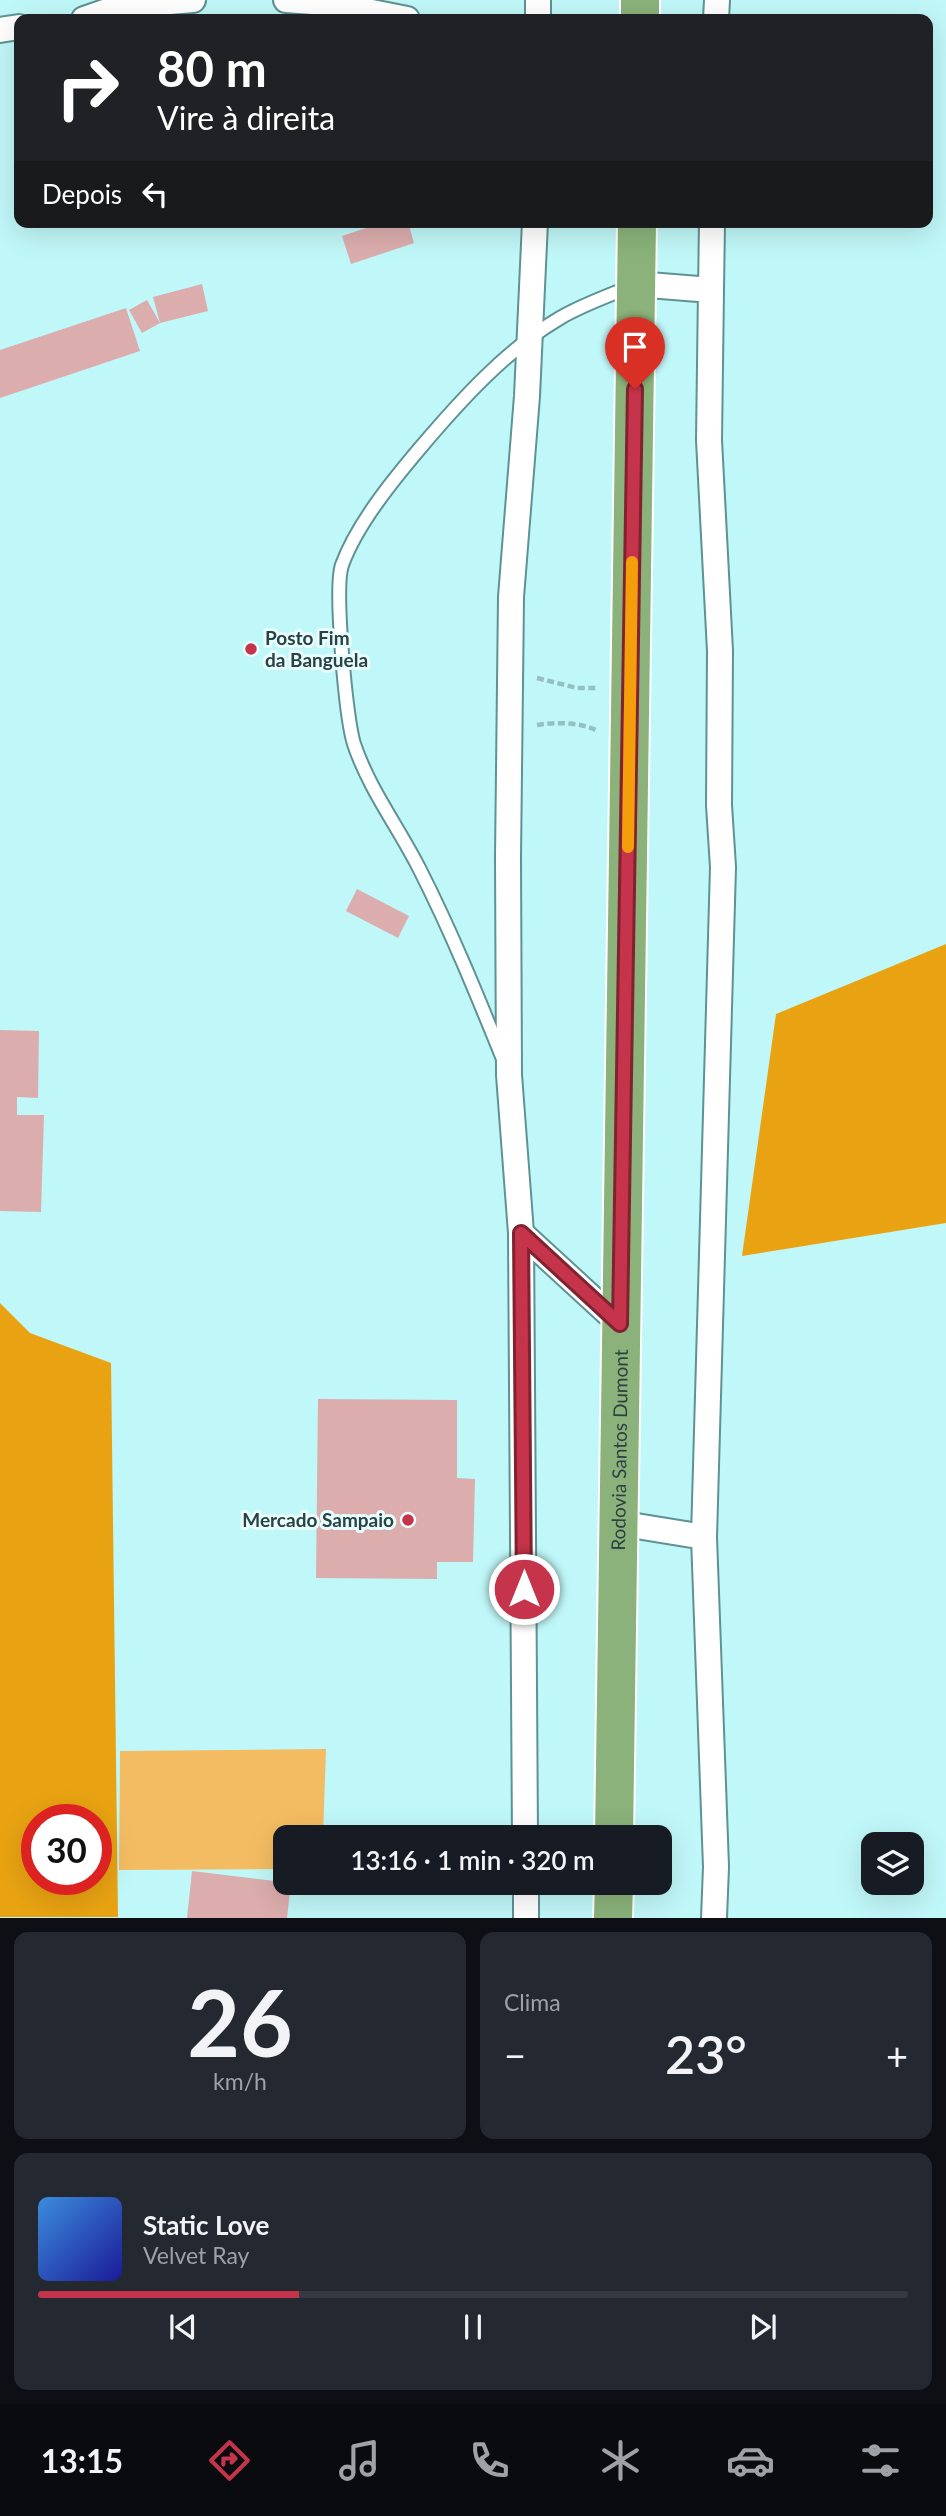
<!DOCTYPE html>
<html lang="pt">
<head>
<meta charset="utf-8">
<style>
	:root { --surface:#171b24; --page:#242831; --text:#f1f3f6; --muted:#9ea1a6; --line:#363941; --accent:#c5344a }
	body { margin:0; font-family:Lato,sans-serif; background:var(--page); color:var(--text); height:100vh; display:flex; flex-direction:column; font-size:26px; white-space:nowrap }
	* { box-sizing:border-box; margin:0 }
	p { font-size:23px; color:var(--muted) }
	.icon { flex:none; width:38px; height:38px; fill:none; stroke:currentColor; stroke-width:2; stroke-linecap:round; stroke-linejoin:round }
	.map { position:relative; height:1918px; overflow:hidden }
	.drawer { display:flex; flex-direction:column; gap:14px; padding:14px; background:#0d0f14; flex:1 }
	.drawer>* { flex:none }
	.banner { position:absolute; left:14px; top:14px; width:919px; height:214px; border-radius:14px; box-shadow:0 7px 28px #0002; background:#202124; color:#fff; overflow:hidden }
	.fabs { position:absolute; left:861px; top:1832px; display:grid; gap:14px }
	.fabs a { display:grid; place-items:center; width:63px; height:63px; border-radius:14px; background:var(--surface); box-shadow:0 7px 28px #0002; font-size:35px }
	.speed { position:absolute; left:21px; top:1804px; display:flex; gap:14px; font-size:35px; font-weight:700; text-align:center }
	.speed>* { display:grid; place-content:center; width:91px; height:91px; border-radius:50%; background:var(--surface); box-shadow:0 7px 28px #0002; line-height:1 }
	.speed .limit { border:10px solid #d22; background:#fff; color:#111 }
	.pin { position:absolute; display:grid; place-items:center; width:60px; height:60px; color:#fff; margin:-72px -30px; border-radius:50% 50% 50% 0; rotate:-45deg; box-shadow:0 0 7px #0007 }
	.pin .icon { rotate:45deg }
	.me { position:absolute; width:77px; margin:-38px; rotate:0deg; stroke-linejoin:round; filter:drop-shadow(0 0 5px #0008) }
	.turn { display:flex; align-items:center; gap:24px; height:147px; padding:0 28px; font-size:32px }
	.turn .icon { width:91px; height:91px; stroke-width:2.5 }
	.turn b { display:block; font-size:49px; line-height:60px }
	.then { display:flex; align-items:center; height:66px; padding:0 28px; background:#0003; gap:14px; font-size:26px }
	.big { font-size:52px; font-weight:600; line-height:1.1 }
	.drawer .widget { flex:1; display:flex; flex-direction:column; justify-content:center; gap:10px; min-width:0; padding:0 24px; border-radius:14px; background:var(--page) }
	.drawer .dial { align-items:center; gap:0 }
	.dial b { font-size:91px; line-height:1 }
	.song { display:flex; align-items:center; gap:21px }
	.cover { width:84px; height:84px; border-radius:10px; background:linear-gradient(135deg,hsl(210 70% 55%),hsl(240 70% 35%)) }
	.played { height:7px; border-radius:4px; background:linear-gradient(90deg,var(--accent) 30%,var(--line) 30%) }
	.keys { display:flex; justify-content:space-around; direction:ltr }
	.heat { display:flex; justify-content:space-between; align-items:center; font-size:38px; direction:ltr }
	.drawer .tiles { flex:1; display:grid; gap:14px; grid-template-columns:1fr 1fr }
	.widget:last-child { grid-column:span 2 }
	.trip { position:absolute; left:273px; top:1825px; width:399px; height:70px; border-radius:14px; background:var(--surface); box-shadow:0 7px 28px #0002; font-weight:600; line-height:70px; text-align:center }
	.tabs { display:flex; height:112px; justify-content:space-around; align-items:center; background:#090b0e; color:var(--muted) }
	.tabs .icon { width:49px; height:49px }
	.tabs .active { color:var(--accent) }
	.tabs b { font-size:32px; color:var(--text) }
	.map>svg:first-child { display:block }
	.green { fill:#f4bc62 }
	.forest { fill:#e9a312; fill-rule:evenodd }
	.building { fill:#dcadad }
	.lines { fill:none; stroke-linecap:round; stroke-linejoin:round }
	.service-casing { stroke:#5e9293; stroke-width:16 }
	.minor-casing { stroke:#5e9293; stroke-width:28 }
	.trunk-casing { stroke:#fff; stroke-width:42 }
	.path { stroke:#93c0c1; stroke-width:4.5; stroke-dasharray:7 3.5; stroke-linecap:butt }
	.service { stroke:#fff; stroke-width:12 }
	.minor { stroke:#fff; stroke-width:24 }
	.trunk { stroke:#8ab27a; stroke-width:38 }
	.route-casing { stroke:#802230; stroke-width:18 }
	.route { stroke:#c5344a; stroke-width:12 }
	.slow { stroke:#f59e0b; stroke-width:12 }
	.poi-dot { fill:#c5344a; stroke:#e8fdfd; stroke-width:2.5 }
	.labels { text-anchor:middle; stroke-width:6; stroke-linejoin:round; paint-order:stroke }
	.poi-label { font-size:19px; font-weight:bold; fill:#2b4242; stroke:#e8fdfd; text-anchor:start }
	.street-label { font-size:19px; fill:#2b4242; stroke:#e8fdfd }
</style>
</head>
<body>
<div class="map">
<svg width="946" height="1918" viewBox="0 0 946 1918">
	<rect width="100%" height="100%" fill="#c0f7f8"/>
	<path class="green" d="M326,1749l-3,88 -38,1v31l-166,1 1,-119z"/>
	<path class="forest" d="M946,944v279l-204,33 34,-242z
		M0,1303l30,30 81,30 7,554h-118zM37,1820h59v60h-59z"/>
	<path class="building" d="M384,222h24l6,21 -63,21 -9,-28z
		M202,284l6,27 -48,12 -18,10 -13,-23 18,-10 13,23 -7,-26z
		M126,308l14,43 -140,47v-48z
		M357,889l52,27 -11,22 -52,-27z
		M0,1030l39,1 -1,67 -21,-1v18h27l-3,97 -41,-1z
		M318,1399l139,1v78l18,1 -2,83h-36v17l-121,-1z
		M192,1871l99,12 -4,35h-100z"/>
	<g class="lines">
		<defs>
			<path id="service" d="M503,1059c-26,-64 -52,-128 -83,-189 -21,-42 -51,-81 -66,-126 -8,-25 -20,-156 -12,-179 15,-41 51,-85 79,-118 39,-46 86,-98 139,-129 22,-13 48,-22 72,-32"/>
			<path id="minor" d="M286,0l40,3 81,16
				M84,19l38,-13 71,-6
				M538,19v-19
				M716,19l1,-19
				M0,30l19,-3
				M535,222l-8,174 -16,201 -3,261 1,217 12,158 99,91
				M636,284l75,6 -2,150 11,211 -1,154 4,62 -19,670 12,330 -2,51
				M711,290l1,-68
				M521,1233l4,605
				M618,1523l86,14
				M526,1883v35"/>
			<g id="trunk">
				<path d="M640,19v-19"/>
				<path id="s1" d="M614,1838l23,-1616"/>
				<path d="M613,1918l1,-35"/>
			</g>
		</defs>
		<use href="#service" class="service-casing"/>
		<use href="#minor" class="minor-casing"/>
		<use href="#trunk" class="trunk-casing"/>
		<path class="path" d="M537,678l40,10h20
			M537,725c19,-3 41,-3 59,5"/>
		<use href="#service" class="service"/>
		<use href="#minor" class="minor"/>
		<use href="#trunk" class="trunk"/>
	</g>
	<g class="lines">
		<defs>
			<path id="route" d="M524,1589l-3,-356 99,91 15,-935"/>
		</defs>
		<use href="#route" class="route-casing"/>
		<use href="#route" class="route"/>
		<path class="slow" d="M628,847l4,-285"/>
	</g>
	<g class="poi-dot">
		<circle cx="251" cy="649" r="7"/>
		<circle cx="408" cy="1520" r="7"/>
	</g>
	<g class="labels">
		<g class="poi-label">
			<text x="265" y="645">Posto Fim<tspan x="265" dy="22">da Banguela</tspan></text>
			<text x="394" y="1527" text-anchor="end">Mercado Sampaio</text>
		</g>
		<g class="street-label">
			<text dy="7" stroke="none"><textPath href="#s1" startOffset="388">Rodovia Santos Dumont</textPath></text>
		</g>
	</g>
</svg>
<div class="fabs">
<a><svg class="icon" aria-label="layers" viewBox="0 0 24 24"><path d="M12 4l9 5-9 5-9-5zM3 14l9 5 9-5"/></svg></a>
</div>
<div class="speed"><div class="limit">30</div></div>
<div class="pin" style="left:635px;top:389px;background:#d93025"><svg class="icon" aria-label="arrive" viewBox="0 0 24 24"><path d="M6 21V4h12l-3 4 3 4H6"/></svg></div>
<svg class="me" style="left:524px;top:1589px" viewBox="-20 -20 40 40"><circle r="17" fill="#c5344a" stroke="#fff" stroke-width="3"/><path d="M0-11L8 9 0 5-8 9z" fill="#fff"/></svg>
<div class="trip">13:16 · 1 min · 320 m</div>
<div class="banner">
<div class="turn"><svg class="icon" aria-label="right" viewBox="0 0 24 24"><path d="M7 20v-9h11M14 6l5 5-5 5"/></svg><div><b>80 m</b>Vire à direita</div></div>
<div class="then">Depois<svg class="icon" aria-label="left" viewBox="0 0 24 24"><path d="M17 20v-9H6M10 6l-5 5 5 5"/></svg></div>
</div>
</div>
<section class="drawer">
<div class="tiles">
<div class="widget dial"><b>26</b><p>km/h</p></div>
<div class="widget"><p>Clima</p>
<div class="heat"><a>−</a><b class="big">23°</b><a>+</a></div>
</div>
<div class="widget">
<div class="song"><i class="cover"></i><div><b>Static Love</b><p>Velvet Ray</p></div></div>
<div class="played"></div>
<div class="keys"><svg class="icon" aria-label="previous" viewBox="0 0 24 24"><path d="M18 5L8 12l10 7zM5 5v14"/></svg><svg class="icon" aria-label="pause" viewBox="0 0 24 24"><path d="M8 5v14M16 5v14"/></svg><svg class="icon" aria-label="next" viewBox="0 0 24 24"><path d="M6 5l10 7-10 7zM19 5v14"/></svg></div>
</div>
</div>
</section>
<nav class="tabs">
<b>13:15</b>
<svg class="icon active" aria-label="directions" viewBox="0 0 24 24"><path d="M12 3l9 9-9 9-9-9zM9 14v-3h6M13 9l2 2-2 2"/></svg>
<svg class="icon" aria-label="music" viewBox="0 0 24 24"><path d="M9 18V5l10-2v13"/><circle cx="6" cy="18" r="3"/><circle cx="16" cy="16" r="3"/></svg>
<svg class="icon" aria-label="phone" viewBox="0 0 24 24"><path d="M5 4h4l2 5-3 2q2 4 5 5l2-3 5 2v4C11 20 4 13 5 4z"/></svg>
<svg class="icon" aria-label="climate" viewBox="0 0 24 24"><path d="M12 3v18M4 7l16 10M4 17L20 7"/></svg>
<svg class="icon" aria-label="car" viewBox="0 0 24 24"><path d="M5 17H2v-5l4-1 3-4h7l3 4 3 1v5h-3M9 17h6M6 11h13"/><circle cx="7" cy="17" r="2"/><circle cx="17" cy="17" r="2"/></svg>
<svg class="icon" aria-label="filters" viewBox="0 0 24 24"><path d="M4 7h16M4 17h16"/><circle cx="9" cy="7" r="2"/><circle cx="15" cy="17" r="2"/></svg>
</nav>
</body>
</html>
